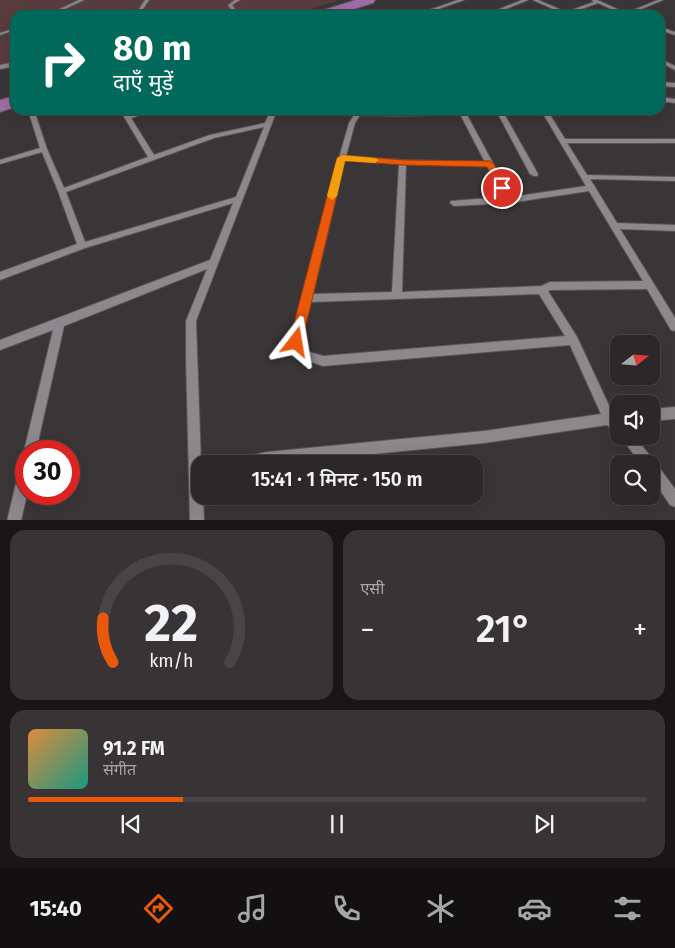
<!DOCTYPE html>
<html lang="hi">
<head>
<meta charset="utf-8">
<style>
	:root { --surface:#2c282a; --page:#383436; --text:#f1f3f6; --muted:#a6a6a8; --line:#484447; --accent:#ea580c }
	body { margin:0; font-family:"Fira Sans","Noto Sans Devanagari",sans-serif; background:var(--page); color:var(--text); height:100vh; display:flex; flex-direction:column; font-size:19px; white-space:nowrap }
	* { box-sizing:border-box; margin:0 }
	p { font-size:16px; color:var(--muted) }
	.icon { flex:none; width:28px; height:28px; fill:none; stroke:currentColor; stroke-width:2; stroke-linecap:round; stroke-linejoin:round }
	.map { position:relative; height:520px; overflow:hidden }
	.panel { display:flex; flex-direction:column; gap:10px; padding:10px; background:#181617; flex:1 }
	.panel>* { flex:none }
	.hud { position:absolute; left:10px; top:10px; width:655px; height:105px; border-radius:15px; box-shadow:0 5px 20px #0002,0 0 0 1px var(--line); background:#00695c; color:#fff; overflow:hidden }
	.needle { width:32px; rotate:73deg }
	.tools { position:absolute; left:610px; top:335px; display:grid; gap:10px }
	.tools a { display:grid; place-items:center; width:50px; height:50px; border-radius:10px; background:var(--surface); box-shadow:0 5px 20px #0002,0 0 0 1px var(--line); font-size:25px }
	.speed { position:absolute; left:15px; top:440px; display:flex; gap:10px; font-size:25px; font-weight:700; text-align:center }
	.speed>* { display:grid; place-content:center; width:65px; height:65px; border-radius:50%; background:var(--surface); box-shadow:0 5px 20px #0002,0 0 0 1px var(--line); line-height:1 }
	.speed .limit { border:8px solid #d22; background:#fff; color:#111 }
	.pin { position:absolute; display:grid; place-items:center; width:42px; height:42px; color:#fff; margin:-21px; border:2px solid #fff; border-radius:50%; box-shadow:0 1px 5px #0007 }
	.me { position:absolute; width:55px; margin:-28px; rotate:14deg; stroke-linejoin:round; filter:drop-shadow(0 0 4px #0008) }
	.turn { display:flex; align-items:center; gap:18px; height:105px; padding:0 20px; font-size:22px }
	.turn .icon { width:65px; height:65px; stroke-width:2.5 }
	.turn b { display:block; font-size:35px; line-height:42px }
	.big { font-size:38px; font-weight:600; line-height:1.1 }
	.panel .widget { flex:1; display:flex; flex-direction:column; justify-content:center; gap:8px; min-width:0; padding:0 18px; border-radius:15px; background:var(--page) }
	.panel .dial { align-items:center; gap:0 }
	.dial svg { height:130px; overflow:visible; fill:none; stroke:var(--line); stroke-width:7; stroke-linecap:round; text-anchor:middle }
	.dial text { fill:var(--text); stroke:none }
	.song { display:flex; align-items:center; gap:15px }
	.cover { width:60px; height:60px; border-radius:8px; background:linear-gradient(135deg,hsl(30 70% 55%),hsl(170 70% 35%)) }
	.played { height:5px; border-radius:2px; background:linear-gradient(90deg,var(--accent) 25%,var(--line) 25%) }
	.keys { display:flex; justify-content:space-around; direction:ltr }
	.heat { display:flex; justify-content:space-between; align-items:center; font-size:28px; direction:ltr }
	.panel .tiles { flex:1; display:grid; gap:10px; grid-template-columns:1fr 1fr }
	.widget:last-child { grid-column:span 2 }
	.trip { position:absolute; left:191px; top:455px; width:292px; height:50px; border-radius:15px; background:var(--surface); box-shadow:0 5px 20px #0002,0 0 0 1px var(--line); font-weight:600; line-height:50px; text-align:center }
	.tab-bar { display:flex; height:80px; justify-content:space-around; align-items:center; background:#121011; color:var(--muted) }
	.tab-bar .icon { width:35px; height:35px }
	.tab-bar .current { color:var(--accent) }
	.tab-bar b { font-size:22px; color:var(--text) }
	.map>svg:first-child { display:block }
	.green { fill:#5a3c3c }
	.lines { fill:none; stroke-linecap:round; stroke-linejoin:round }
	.minor-casing { stroke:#585457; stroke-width:2 }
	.major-casing { stroke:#585457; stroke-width:2 }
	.minor { fill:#8d888b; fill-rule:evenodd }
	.major { fill:#9e6fa6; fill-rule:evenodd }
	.route { fill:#ea580c; stroke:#983908 }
	.slow { fill:#f59e0b }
</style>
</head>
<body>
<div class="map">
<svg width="675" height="521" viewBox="0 0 675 521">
	<rect width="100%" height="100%" fill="#3a3638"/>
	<path class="green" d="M0,0h340l-49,15h-276v53l-15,1z"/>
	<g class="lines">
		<defs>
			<path id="minor" d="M79,0h5l-32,15h-5z
				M145,0h4l-10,15h-4z
				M235,0h5l-8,5 7,10h-4l-7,-10z
				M458,0h6l-43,15h-6z
				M522,0h6l-37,15h-6z
				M533,0h5l28,12 28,-10 -2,-2h5l29,13 32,-13h5l-34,14 1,1h-5l-27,-12 -28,10 2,2h-9l-1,-2z
				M337,9l15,6h-6l-9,-4z
				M660,27l15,5v3l-15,-5z
				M15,28v2l-15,5v-2z
				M660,59l15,7v4l-15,-8z
				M15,62v4l-15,3v-4z
				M660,82l15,1v4l-15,-1z
				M660,97l15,2v4l-15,-2z
				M28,110h6l13,39 17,39 84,-31 -28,-47h6l3,5 17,-5h10l-25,8 23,37 56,-20 55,-12 6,-13h6l-81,211 5,143h-1v32h3l1,25h-14l-4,-163v-37l21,-52 -143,57 -28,125h-10v5l-2,-5 29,-121 -53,20v-10l210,-80 23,-57 -148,45 -85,32v-8l77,-28 -19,-53 -16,-39 -42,12v-4l40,-12zM264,127l-28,70 -151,45 -19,-50 148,-54z
				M459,110h51l-7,2 35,62 -1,2h-3l-4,-2 -33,-62 -31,1 45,84 75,-11 -45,-76h6l18,29h110v4h-108l20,32 88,2v4l-85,-2 27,44 58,2v6l-55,-2 55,89v13l-4,-1 -24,-41 -96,1 -3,1 29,46 35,75 7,-1v24l-4,-2 -8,-8 -123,18 -212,21h-40l2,-4 4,-2 29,-6 217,-21 117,-17 -31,-69 -247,21 -24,-8 -8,-16 48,-184 10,-35 7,-11h43zM460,114l25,48 -82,-2 -57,-4 9,-33 5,-8 39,1zM345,160l54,4 -7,128 -79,2zM406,164l81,2 17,31 -53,4 -1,2 4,3 55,-3 80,-12 54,90 -93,1 -9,4 -139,6zM539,294l26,42 -242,20 -17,-5 -5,-9 10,-40z
				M675,407v12l-24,2v-12z
				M620,436h14l21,26 20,27v18l-5,-2 -19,-28v-13h-10z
				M26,461l1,33 -6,27h-14l13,-54 2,-4z"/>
			<path id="major" d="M356,0h19l-2,3 -38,12h-20l2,-3z
				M15,96v11l-15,5v-12z"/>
		</defs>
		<use href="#minor" class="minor-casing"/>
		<use href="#major" class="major-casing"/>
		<use href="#minor" class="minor"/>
		<use href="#major" class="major"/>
	</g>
	<path class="route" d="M342,155l61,5 87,1 4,3 13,24 -1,2h-7l-12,-23 -84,-2 -58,-4 -43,181 -2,5 -4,1 -5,-1 -2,-5 48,-184z"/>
	<path class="slow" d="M342,155l33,3 4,2 -4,3 -30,-2 -8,35 -5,4 -5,-4 10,-38z"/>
</svg>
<div class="tools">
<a><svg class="needle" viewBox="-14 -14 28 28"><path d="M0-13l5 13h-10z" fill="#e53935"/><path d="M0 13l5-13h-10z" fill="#a6a6a8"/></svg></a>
<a><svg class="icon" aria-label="sound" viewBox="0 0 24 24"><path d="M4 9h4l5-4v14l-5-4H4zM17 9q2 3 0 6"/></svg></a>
<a><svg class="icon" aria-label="search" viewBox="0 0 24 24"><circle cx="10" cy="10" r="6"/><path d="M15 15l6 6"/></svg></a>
</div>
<div class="speed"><div class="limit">30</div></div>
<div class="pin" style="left:502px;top:188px;background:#d93025"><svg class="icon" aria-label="arrive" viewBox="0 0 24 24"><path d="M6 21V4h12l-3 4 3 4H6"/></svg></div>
<svg class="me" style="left:296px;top:342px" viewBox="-20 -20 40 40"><path d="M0-17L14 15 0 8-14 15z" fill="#ea580c" stroke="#fff" stroke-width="4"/></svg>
<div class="trip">15:41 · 1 मिनट · 150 m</div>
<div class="hud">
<div class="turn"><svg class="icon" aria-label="right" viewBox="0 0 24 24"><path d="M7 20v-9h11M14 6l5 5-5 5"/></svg><div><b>80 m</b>दाएँ मुड़ें</div></div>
</div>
</div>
<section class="panel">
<div class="tiles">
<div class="widget dial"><svg viewBox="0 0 100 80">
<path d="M14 69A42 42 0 1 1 86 69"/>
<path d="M14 69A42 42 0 0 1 8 42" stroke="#ea580c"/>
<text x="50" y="56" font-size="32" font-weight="700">22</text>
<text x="50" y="72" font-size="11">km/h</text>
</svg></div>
<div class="widget"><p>एसी</p>
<div class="heat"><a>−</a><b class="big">21°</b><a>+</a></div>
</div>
<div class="widget">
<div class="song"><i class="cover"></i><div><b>91.2 FM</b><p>संगीत</p></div></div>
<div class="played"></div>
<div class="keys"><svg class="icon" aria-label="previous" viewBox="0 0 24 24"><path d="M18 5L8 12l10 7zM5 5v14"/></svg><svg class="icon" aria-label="pause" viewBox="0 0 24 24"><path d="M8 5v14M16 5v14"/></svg><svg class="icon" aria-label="next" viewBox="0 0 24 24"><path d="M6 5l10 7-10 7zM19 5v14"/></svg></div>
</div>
</div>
</section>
<nav class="tab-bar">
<b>15:40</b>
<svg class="icon current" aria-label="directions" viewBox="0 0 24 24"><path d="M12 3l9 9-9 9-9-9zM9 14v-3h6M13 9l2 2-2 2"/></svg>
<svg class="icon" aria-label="music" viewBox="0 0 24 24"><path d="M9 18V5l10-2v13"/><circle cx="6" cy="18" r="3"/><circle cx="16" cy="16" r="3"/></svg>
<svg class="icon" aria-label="phone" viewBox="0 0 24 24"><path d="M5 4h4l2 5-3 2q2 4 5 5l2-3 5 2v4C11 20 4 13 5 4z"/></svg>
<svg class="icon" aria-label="climate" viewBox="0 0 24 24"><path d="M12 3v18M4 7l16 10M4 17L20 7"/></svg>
<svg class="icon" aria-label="car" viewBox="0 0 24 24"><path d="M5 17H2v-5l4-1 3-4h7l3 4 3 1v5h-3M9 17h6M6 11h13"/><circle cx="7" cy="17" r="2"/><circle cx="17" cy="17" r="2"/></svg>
<svg class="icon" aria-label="filters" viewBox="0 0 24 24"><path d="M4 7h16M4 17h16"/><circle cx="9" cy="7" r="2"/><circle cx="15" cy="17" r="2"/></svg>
</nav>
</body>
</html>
